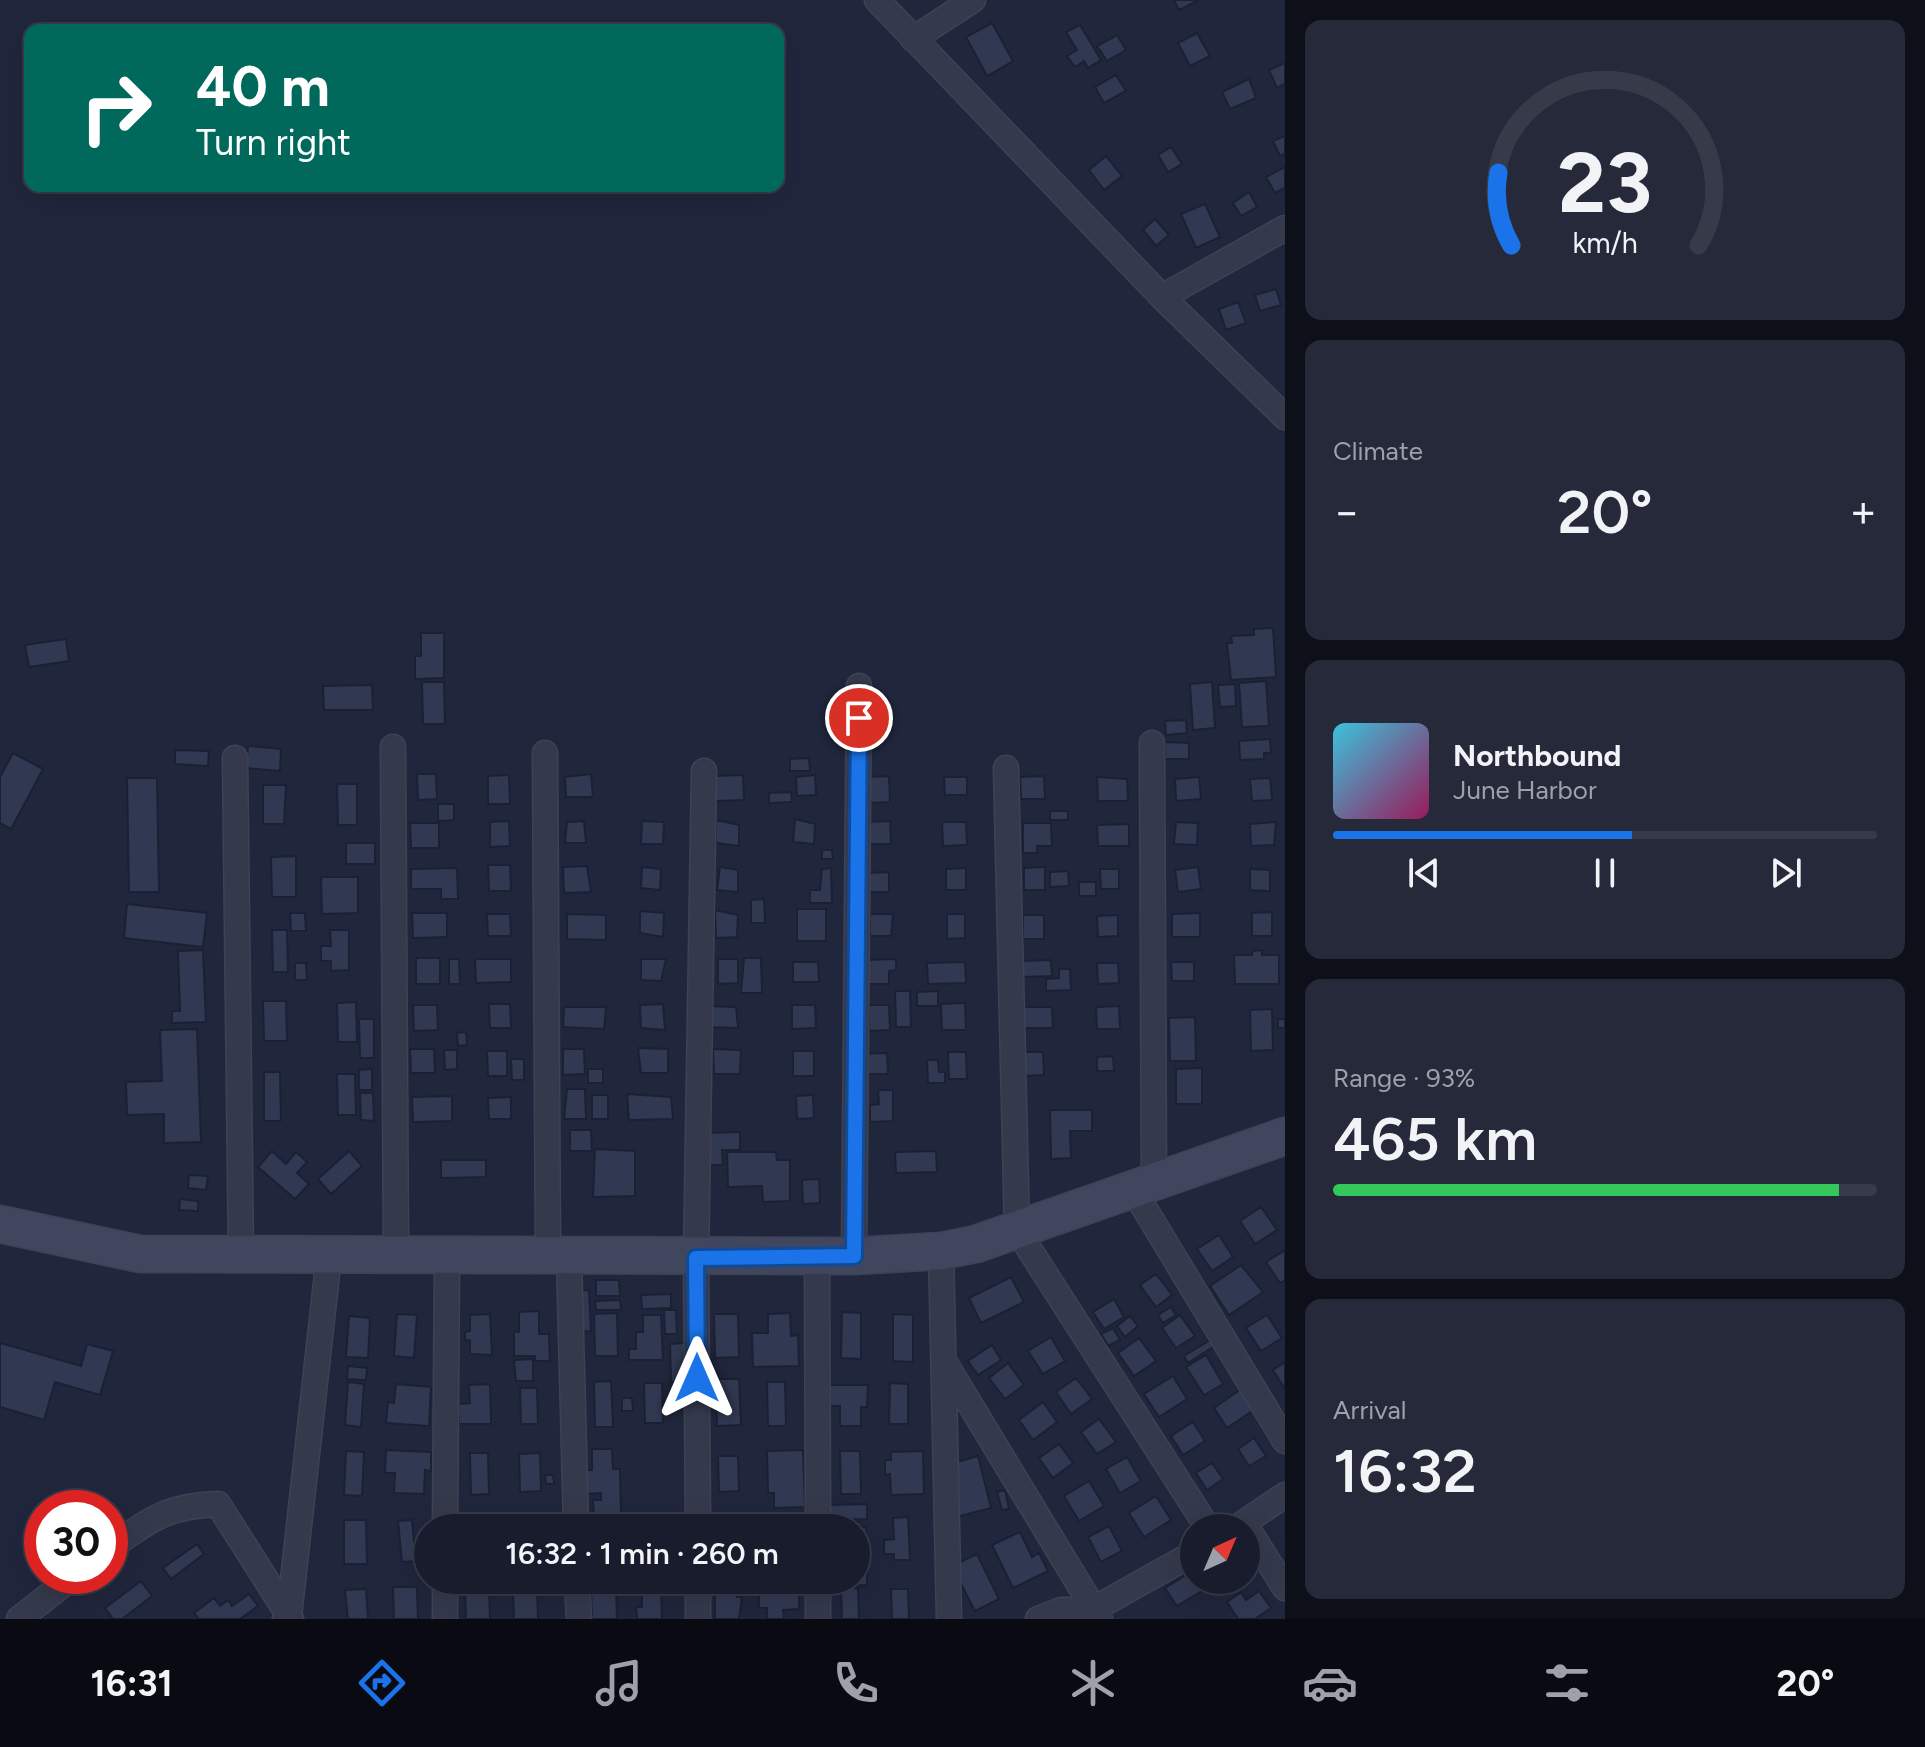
<!DOCTYPE html>
<html lang="en">
<head>
<meta charset="utf-8">
<style>
	:root { --surface:#181c2d; --page:#252939; --text:#f1f3f6; --muted:#9fa1aa; --line:#363a49; --accent:#1a73e8 }
	body { margin:0; font-family:Figtree,sans-serif; background:var(--page); color:var(--text); height:100vh; display:flex; flex-direction:column; font-size:30px; white-space:nowrap }
	* { box-sizing:border-box; margin:0 }
	p { font-size:26px; color:var(--muted) }
	.icon { flex:none; width:44px; height:44px; fill:none; stroke:currentColor; stroke-width:2; stroke-linecap:round; stroke-linejoin:round }
	.map { position:relative; flex:1; overflow:hidden }
	.side { display:flex; flex-direction:column; gap:20px; padding:20px; background:#0d0f19; width:640px }
	.side>* { flex:none }
	.top-card { position:absolute; left:24px; top:24px; width:760px; height:168px; border-radius:16px; box-shadow:0 8px 32px #0002,0 0 0 2px var(--line); background:#00695c; color:#fff; overflow:hidden }
	.needle { width:52px; rotate:44deg }
	.buttons { position:absolute; left:1180px; top:1514px; display:grid; gap:16px }
	.buttons a { display:grid; place-items:center; width:80px; height:80px; border-radius:50%; background:var(--surface); box-shadow:0 8px 32px #0002,0 0 0 2px var(--line); font-size:40px }
	.speed { position:absolute; left:24px; top:1490px; display:flex; gap:16px; font-size:40px; font-weight:700; text-align:center }
	.speed>* { display:grid; place-content:center; width:104px; height:104px; border-radius:50%; background:var(--surface); box-shadow:0 8px 32px #0002,0 0 0 2px var(--line); line-height:1 }
	.speed .limit { border:12px solid #d22; background:#fff; color:#111 }
	.pin { position:absolute; display:grid; place-items:center; width:68px; height:68px; color:#fff; margin:-34px; border:4px solid #fff; border-radius:50%; box-shadow:0 2px 8px #0007 }
	.me { position:absolute; width:88px; margin:-44px; rotate:0deg; stroke-linejoin:round; filter:drop-shadow(0 0 6px #0008) }
	.turn { display:flex; align-items:center; gap:28px; height:168px; padding:0 40px; font-size:36px }
	.turn .icon { width:104px; height:104px; stroke-width:2.5 }
	.turn b { display:block; font-size:56px; line-height:68px }
	.big { font-size:60px; font-weight:600; line-height:1.1 }
	.side .widget { flex:1; display:flex; flex-direction:column; justify-content:center; gap:12px; min-width:0; padding:0 28px; border-radius:16px; background:var(--page) }
	.side .dial { align-items:center; gap:0 }
	.dial svg { height:208px; overflow:visible; fill:none; stroke:var(--line); stroke-width:7; stroke-linecap:round; text-anchor:middle }
	.dial text { fill:var(--text); stroke:none }
	.song { display:flex; align-items:center; gap:24px }
	.cover { width:96px; height:96px; border-radius:12px; background:linear-gradient(135deg,hsl(190 70% 55%),hsl(330 70% 35%)) }
	.played { height:8px; border-radius:4px; background:linear-gradient(90deg,var(--accent) 55%,var(--line) 55%) }
	.keys { display:flex; justify-content:space-around; direction:ltr }
	.heat { display:flex; justify-content:space-between; align-items:center; font-size:44px; direction:ltr }
	.charge { height:12px; border-radius:6px; background:linear-gradient(90deg,#34c759 93%,var(--line) 0) }
	.trip { position:absolute; left:414px; top:1514px; width:456px; height:80px; border-radius:40px; background:var(--surface); box-shadow:0 8px 32px #0002,0 0 0 2px var(--line); font-weight:600; line-height:80px; text-align:center }
	.menu { display:flex; height:128px; justify-content:space-around; align-items:center; background:#0a0b12; color:var(--muted) }
	.menu .icon { width:56px; height:56px }
	.menu .on { color:var(--accent) }
	.menu b { font-size:36px; color:var(--text) }
	main { display:flex; flex:1; min-height:0 }
	.map>svg:first-child { display:block }
	.building { fill:#313952; stroke:#1b2033; stroke-width:2 }
	.lines { fill:none; stroke-linecap:round; stroke-linejoin:round }
	.street-casing { stroke:#3d4255; stroke-width:27 }
	.secondary-casing { stroke:#3d4255; stroke-width:39 }
	.street { stroke:#34394c; stroke-width:24 }
	.secondary { stroke:#41465f; stroke-width:36 }
	.route-casing { stroke:#114b97; stroke-width:20 }
	.route { stroke:#1a73e8; stroke-width:14 }
</style>
</head>
<body>
<main>
<div class="map">
<svg width="1285" height="1619" viewBox="0 0 1285 1619">
	<rect width="100%" height="100%" fill="#20263c"/>
	<path class="building" d="M1174,0h25l-20,10z
		M992,23l21,38 -26,15 -21,-39z
		M1080,25l21,35 -13,8 -4,-7 -9,6 -8,-11 10,-6 -11,-18z
		M1197,33l13,23 -20,10 -12,-23z
		M1117,35l9,15 -19,11 -10,-15z
		M1285,63v21l-8,4 -8,-18z
		M1116,75l10,16 -22,12 -9,-16z
		M1249,79l7,19 -26,11 -8,-17z
		M1285,136v18l-5,2 -7,-15z
		M1171,147l11,17 -14,8 -10,-17z
		M1106,156l16,20 -18,14 -15,-20z
		M1285,167v21l-10,5 -9,-16z
		M1249,192l8,15 -16,9 -8,-13z
		M1205,204l15,33 -24,11 -15,-34z
		M1155,219l14,16 -13,11 -13,-16z
		M1276,289l5,16 -21,6 -5,-16z
		M1238,302l8,21 -20,7 -7,-21z
		M1273,628l3,49 -45,3 -4,-37h5l-1,-7 23,-1v-6z
		M421,633h23v45l-29,1v-23h6z
		M66,639l3,22 -40,6 -4,-22z
		M1266,681l3,45 -27,1 -3,-44z
		M422,682h22l1,42h-22z
		M1212,682l3,46 -22,2 -3,-46z
		M1235,684l1,22 -16,1 -2,-22z
		M372,685l1,25h-49l-1,-24z
		M1186,720l1,13 -21,2 -1,-14z
		M1270,739l1,14h-7v6l-24,1 -1,-19z
		M1165,742l24,1v16h-24z
		M248,746l33,3 -1,22 -34,-3z
		M175,750l34,1 -1,15 -33,-2z
		M13,753l30,16 -32,60 -11,-6v-46z
		M809,758l1,13h-20v-12z
		M417,774h19l1,25 -19,1z
		M591,774l2,23h-27l-1,-20z
		M509,775l1,29h-22v-28z
		M743,775l1,25 -28,1 -1,-25z
		M815,775l1,20 -19,1 -1,-19z
		M889,776l1,26 -20,1 -1,-26z
		M1044,776l1,23h-24l-1,-22z
		M944,777h23v18h-22z
		M1097,777l30,2 1,22h-30z
		M1199,777l2,22 -25,2 -1,-22z
		M127,778h30l2,114h-30z
		M1270,778l2,22 -20,1 -2,-22z
		M337,784h20v41h-19z
		M263,785h23l-2,39h-21z
		M791,792l1,10 -23,1v-10z
		M438,804h16v16l-16,1z
		M1050,811h18v9h-18z
		M795,819l20,5 -1,20 -21,-2z
		M716,820l23,5v21l-23,-3z
		M509,821l1,25 -20,1v-25z
		M584,821l2,22h-21l2,-21z
		M642,821l22,1 -1,22h-22z
		M890,821l1,23h-23v-22z
		M942,822h24l1,23 -24,1z
		M1176,822l22,1 -1,22 -23,-1z
		M1276,822l-2,23 -23,1 -1,-22z
		M410,823h29v25h-28z
		M1023,823h28l1,23h-15v7h-14z
		M1129,824v22h-31l-1,-21z
		M346,843h29v21h-29z
		M822,850h10l1,9h-11z
		M296,856v41h-24l-1,-40z
		M488,865h22l1,26h-22z
		M587,866l4,26 -27,1 -1,-26z
		M642,867l19,2 -1,21 -19,-2z
		M720,867l18,3v22l-21,-2z
		M1045,867v23h-21v-22z
		M1198,867l3,22 -23,3 -3,-22z
		M457,868l1,31h-17v-10h-30v-20z
		M831,868l1,35h-22v-13h10l2,-21z
		M966,868v22h-20v-21z
		M1100,869h19v20h-18z
		M1250,869l20,1v21l-20,-1z
		M1068,871l1,15 -19,1v-15z
		M889,872v20h-20v-19z
		M321,877h37v36l-36,1z
		M1079,882h17v14h-17z
		M764,899l1,24h-14v-23z
		M127,904l80,9 -4,34 -79,-9z
		M797,909h29v32h-29z
		M715,910l23,5 -1,22 -21,1z
		M640,911l24,2 -1,24 -23,-4z
		M1272,912v24h-20v-23z
		M290,913h15l1,18h-15z
		M412,913h35v24l-34,1z
		M1200,913v24h-28v-23z
		M487,914h23l1,22h-23z
		M567,914l39,1v25l-39,-1z
		M870,914h23l-2,22h-21z
		M947,914h18v24l-18,1z
		M1023,915h21v24h-21z
		M1118,915v21l-20,1 -1,-21z
		M272,930h15l1,42h-15z
		M330,930h19v40l-18,1v-10h-10v-15h10z
		M203,950l3,72 -34,1v-12h8l-2,-60z
		M1262,950v5h17v29h-44l-1,-29h18v-4z
		M416,958h24v26h-24z
		M744,958h17l1,35h-21z
		M449,959h10l1,25h-11z
		M475,959h36v23l-35,1z
		M641,959h25l-5,22 -20,-1z
		M718,959h20v24l-20,1z
		M896,959v11l-7,1v13h-21l-1,-24z
		M1051,960l1,16 -31,1 -1,-16z
		M793,962h25l1,20h-26z
		M965,962l1,21 -38,1 -1,-21z
		M1171,962h23v19h-22z
		M295,963h11l1,17h-12z
		M1097,963h21l1,20 -21,1z
		M1059,969h11l1,21 -25,1v-12l13,-1z
		M895,991h15l1,36h-15z
		M938,991v15h-21v-14z
		M263,1001h23l1,40h-23z
		M356,1002l1,40h-19l-1,-39z
		M965,1003l1,27h-24l-1,-26z
		M489,1004h21l1,24h-21z
		M663,1004l2,26 -24,-2 -1,-23z
		M413,1005h24l1,25 -24,1z
		M792,1005h23l1,23 -24,1z
		M869,1005h20l1,25 -21,1z
		M707,1006l29,1 2,21 -32,-1z
		M1119,1006l1,23h-23l-1,-22z
		M564,1007h42l-2,22 -41,-2z
		M1020,1007h32l1,21h-32z
		M1272,1009l1,41 -22,1 -1,-41z
		M1195,1017l1,44h-26l-1,-43z
		M359,1019h15v39h-14z
		M1278,1019h7v9h-7z
		M197,1029l4,113 -37,1v-29l-37,1 -1,-33 36,-1 -2,-51z
		M466,1032l1,13 -9,1 -1,-13z
		M638,1048l30,1v24h-27z
		M410,1049h24l1,24h-24z
		M563,1049h21l1,25 -22,1z
		M713,1049l28,1 -1,24h-26z
		M444,1050h13v19l-12,1z
		M487,1051h20v25h-19z
		M793,1051h21v25h-21z
		M948,1052h18l1,27h-18z
		M1022,1052h21l1,23 -21,1z
		M887,1053l1,21h-28l-1,-20z
		M1113,1056l1,15h-17v-14z
		M511,1059h13v21h-12z
		M927,1060h11l1,12h6v11h-17z
		M1202,1068v36h-26v-35z
		M372,1069v21h-13v-20z
		M588,1069h15v14h-15z
		M264,1072h16l1,49h-17z
		M337,1074h18l1,41h-18z
		M567,1089h18l1,30h-22z
		M878,1090h15v31l-23,1v-17l9,-1z
		M360,1093h13l1,28 -13,-1z
		M627,1094l44,3 2,22 -44,1z
		M592,1095h16v24h-16z
		M813,1095l1,23 -17,1 -1,-23z
		M452,1096v25l-39,1 -1,-25z
		M511,1097v22h-22l-1,-21z
		M1050,1110h42v21h-22l1,27 -20,1z
		M570,1130h21l1,21h-22z
		M740,1132v18h-18l1,15h-18v-32z
		M595,1149l40,2v45l-42,1z
		M272,1151l14,13 10,-12 11,10 -10,11 12,11 -14,15 -37,-32z
		M349,1151l13,15 -31,28 -13,-15z
		M936,1151l1,21 -41,1 -1,-21z
		M727,1152h49l1,8h13v41l-27,1 -1,-16 -34,1z
		M441,1160h45v17l-45,1z
		M189,1175l19,1 -2,14 -18,-2z
		M819,1179l1,24 -17,1 -1,-24z
		M180,1199l18,2v10l-19,-1z
		M1261,1207l16,23 -22,14 -15,-23z
		M1219,1235l14,22 -21,14 -15,-22z
		M1285,1250v30l-5,3 -14,-21z
		M1241,1265l22,27 -34,23 -19,-29z
		M1156,1274l16,21 -16,12 -16,-22z
		M1011,1277l13,25 -43,21 -12,-25z
		M596,1280h23l1,16h-24z
		M589,1290l2,41 -17,1 -1,-41z
		M671,1294v14l-29,1 -1,-14z
		M1114,1299l10,18 -20,12 -11,-17z
		M620,1300l1,10h-25l-1,-9z
		M1171,1307l5,8 -13,8 -5,-8z
		M664,1310h12l1,24h-12z
		M539,1311v23h10l1,27h-15v-5h-21v-24h5v-20z
		M842,1312l19,1v46l-20,-1z
		M617,1313l1,43h-23l-1,-42z
		M790,1313l1,23 7,-1 1,31 -46,1 -1,-34h16v-19z
		M397,1314l20,1 -3,43 -20,-2z
		M490,1314l2,41 -22,-1v-14h-5v-8l5,-1v-16z
		M714,1314h24l1,43 -24,1z
		M893,1314l20,1v47l-20,-1z
		M643,1315h18l2,45h-34v-11h7v-17h7z
		M1180,1315l15,21 -19,12 -14,-20z
		M1267,1315l15,23 -21,13 -15,-23z
		M349,1316l21,2 -2,40 -22,-1z
		M1130,1316l8,10 -13,11 -8,-11z
		M1113,1328l7,12 -12,6 -7,-12z
		M1051,1337l14,24 -22,13 -15,-23z
		M1139,1338l17,23 -22,15 -16,-23z
		M1212,1339l4,6 -28,18 -4,-7z
		M0,1343l81,23 6,-22 26,7 -13,44 -45,-13 -11,38 -44,-13z
		M685,1343l1,39h-15l-1,-38z
		M992,1345l9,15 -23,15 -10,-14z
		M1206,1355l17,29 -19,11 -18,-28z
		M533,1359v22h-17l-2,-21z
		M1285,1362v27l-12,-19z
		M1008,1363l16,22 -19,14 -16,-21z
		M348,1366l19,2 -1,12 -19,-1z
		M1173,1376l14,23 -28,18 -15,-23z
		M1076,1378l16,21 -21,15 -15,-22z
		M715,1379h24l2,46 -24,1z
		M611,1381l2,46h-18l-1,-45z
		M348,1382l16,2 -3,43 -16,-2z
		M767,1382h18l1,44h-18z
		M644,1383h18l1,40h-18z
		M890,1383l18,1v40h-19z
		M396,1384l35,3 -2,39 -43,-3 2,-21 6,1z
		M490,1384l1,40h-32l-1,-20 12,-1 -1,-18z
		M828,1385h40l-1,22h-6v19h-21v-20h-12z
		M520,1388h17l1,36h-17z
		M1241,1389l14,20 -28,19 -13,-20z
		M622,1398h10l1,13h-11z
		M1043,1402l14,20 -24,18 -14,-20z
		M1099,1419l17,23 -19,12 -16,-22z
		M1193,1422l12,19 -22,14 -12,-19z
		M1254,1438l12,18 -17,10 -11,-17z
		M1059,1444l14,19 -20,15 -14,-20z
		M592,1449h20l1,20h7l1,47 -27,1 -1,-17h8v-7l-19,1 -1,-24h11z
		M386,1450l45,2v19l-6,-1 -1,24 -30,-1 1,-20h-10z
		M803,1450l2,57 -31,1v-15h-6l-1,-42z
		M346,1451l18,1 -2,44 -18,-1z
		M840,1451h20l1,43h-20z
		M923,1451l1,43 -33,1 -1,-21 -5,1v-15h6v-8z
		M470,1453h18l1,41 -18,1z
		M540,1453l1,38 -21,1 -1,-38z
		M718,1456h20l1,35 -20,1z
		M978,1456l13,52 -35,9 -5,-18 8,-2 -9,-33z
		M1127,1457l14,24 -21,12 -14,-24z
		M1212,1463l11,16 -16,11 -11,-17z
		M545,1475h8l1,9h-8z
		M1089,1481l15,25 -25,15 -15,-25z
		M1005,1490l4,19 -7,1 -5,-18z
		M1156,1496l15,24 -27,17 -15,-24z
		M867,1504v15l-39,1 -1,-15z
		M662,1517v11h-19l-1,-10z
		M908,1517l2,43h-16v-6h-10v-14l10,-1 -1,-21z
		M735,1518l1,10h-21v-9z
		M469,1519h21v9h-21z
		M764,1519h23v9h-23z
		M344,1520h22l1,44h-23z
		M412,1520l4,41 -14,1 -4,-41z
		M537,1520l1,8h-20v-7z
		M612,1520l1,8h-21v-7z
		M841,1522h19l1,6 5,-1v13l-5,1 1,17h-6v-30h-15z
		M1109,1526l13,25 -21,11 -13,-25z
		M1020,1532l12,25 7,-4 9,18 -35,17 -21,-43z
		M197,1544l7,10 -33,25 -8,-11z
		M977,1554l22,45 -24,12 -23,-45z
		M856,1570h11v15l-31,1v-6h20z
		M1194,1570v10l21,3 -38,23 -12,-18z
		M141,1581l11,15 -30,23h-9l-8,-11z
		M393,1587h24l1,32h-24z
		M616,1587l1,32h-25l-1,-31z
		M642,1587h19l1,32h-25l-1,-12h6z
		M715,1588h22v9h5l-3,22h-24z
		M799,1588v21l-16,1 1,9h-17v-11h-8v-19z
		M858,1588l1,31h-17l-1,-30z
		M366,1589l2,30h-20l-3,-29z
		M465,1589h24l1,30h-24z
		M891,1589h17l1,30h-17z
		M537,1590l1,29h-24l-1,-28z
		M1259,1591l12,17 -16,11h-17l-11,-17 14,-10 5,8z
		M249,1594l9,12 -18,13h-41l-5,-6 20,-15 6,8 8,-6 4,6z"/>
	<g class="lines">
		<defs>
			<path id="street" d="M877,0l285,297 123,120
				M913,39l60,-39
				M1162,297l123,-69
				M1152,743l2,441
				M393,747l3,509
				M545,753l3,504
				M235,758l6,497
				M1006,768l11,462 191,298
				M1134,1191l151,250
				M941,1251l8,368
				M817,1256l1,272
				M854,1256l5,-570
				M569,1257l7,271
				M945,1363l155,256
				M1244,1523l41,65
				M445,1528l2,-272
				M698,1528l-2,-270 8,-487
				M1236,1528l49,-33
				M110,1548c41,-29 56,-42 108,-44l73,115
				M577,1580l2,39
				M698,1580v39
				M818,1580v39
				M19,1619l55,-43
				M285,1619l4,-3 40,-360
				M445,1619v-39
				M1038,1619l23,-9 33,-1 100,-56"/>
			<path id="secondary" d="M0,1224l140,30 714,2 87,-5 35,-7 309,-108"/>
		</defs>
		<use href="#street" class="street-casing"/>
		<use href="#secondary" class="secondary-casing"/>
		<use href="#street" class="street"/>
		<use href="#secondary" class="secondary"/>
	</g>
	<g class="lines">
		<defs>
			<path id="route" d="M697,1378l-1,-120 158,-2 5,-538"/>
		</defs>
		<use href="#route" class="route-casing"/>
		<use href="#route" class="route"/>
	</g>
</svg>
<div class="buttons">
<a><svg class="needle" viewBox="-14 -14 28 28"><path d="M0-13l5 13h-10z" fill="#e53935"/><path d="M0 13l5-13h-10z" fill="#9fa1aa"/></svg></a>
</div>
<div class="speed"><div class="limit">30</div></div>
<div class="pin" style="left:859px;top:718px;background:#d93025"><svg class="icon" aria-label="arrive" viewBox="0 0 24 24"><path d="M6 21V4h12l-3 4 3 4H6"/></svg></div>
<svg class="me" style="left:697px;top:1378px" viewBox="-20 -20 40 40"><path d="M0-17L14 15 0 8-14 15z" fill="#1a73e8" stroke="#fff" stroke-width="4"/></svg>
<div class="trip">16:32 · 1 min · 260 m</div>
<div class="top-card">
<div class="turn"><svg class="icon" aria-label="right" viewBox="0 0 24 24"><path d="M7 20v-9h11M14 6l5 5-5 5"/></svg><div><b>40 m</b>Turn right</div></div>
</div>
</div>
<section class="side">
<div class="widget dial"><svg viewBox="0 0 100 80">
<path d="M14 69A42 42 0 1 1 86 69"/>
<path d="M14 69A42 42 0 0 1 9 41" stroke="#1a73e8"/>
<text x="50" y="56" font-size="32" font-weight="700">23</text>
<text x="50" y="72" font-size="11">km/h</text>
</svg></div>
<div class="widget"><p>Climate</p>
<div class="heat"><a>−</a><b class="big">20°</b><a>+</a></div>
</div>
<div class="widget">
<div class="song"><i class="cover"></i><div><b>Northbound</b><p>June Harbor</p></div></div>
<div class="played"></div>
<div class="keys"><svg class="icon" aria-label="previous" viewBox="0 0 24 24"><path d="M18 5L8 12l10 7zM5 5v14"/></svg><svg class="icon" aria-label="pause" viewBox="0 0 24 24"><path d="M8 5v14M16 5v14"/></svg><svg class="icon" aria-label="next" viewBox="0 0 24 24"><path d="M6 5l10 7-10 7zM19 5v14"/></svg></div>
</div>
<div class="widget"><p>Range · 93%</p><b class="big">465 km</b><div class="charge"></div></div>
<div class="widget"><p>Arrival</p><b class="big">16:32</b></div>
</section>
</main>
<nav class="menu">
<b>16:31</b>
<svg class="icon on" aria-label="directions" viewBox="0 0 24 24"><path d="M12 3l9 9-9 9-9-9zM9 14v-3h6M13 9l2 2-2 2"/></svg>
<svg class="icon" aria-label="music" viewBox="0 0 24 24"><path d="M9 18V5l10-2v13"/><circle cx="6" cy="18" r="3"/><circle cx="16" cy="16" r="3"/></svg>
<svg class="icon" aria-label="phone" viewBox="0 0 24 24"><path d="M5 4h4l2 5-3 2q2 4 5 5l2-3 5 2v4C11 20 4 13 5 4z"/></svg>
<svg class="icon" aria-label="climate" viewBox="0 0 24 24"><path d="M12 3v18M4 7l16 10M4 17L20 7"/></svg>
<svg class="icon" aria-label="car" viewBox="0 0 24 24"><path d="M5 17H2v-5l4-1 3-4h7l3 4 3 1v5h-3M9 17h6M6 11h13"/><circle cx="7" cy="17" r="2"/><circle cx="17" cy="17" r="2"/></svg>
<svg class="icon" aria-label="filters" viewBox="0 0 24 24"><path d="M4 7h16M4 17h16"/><circle cx="9" cy="7" r="2"/><circle cx="15" cy="17" r="2"/></svg>
<b>20°</b>
</nav>
</body>
</html>
